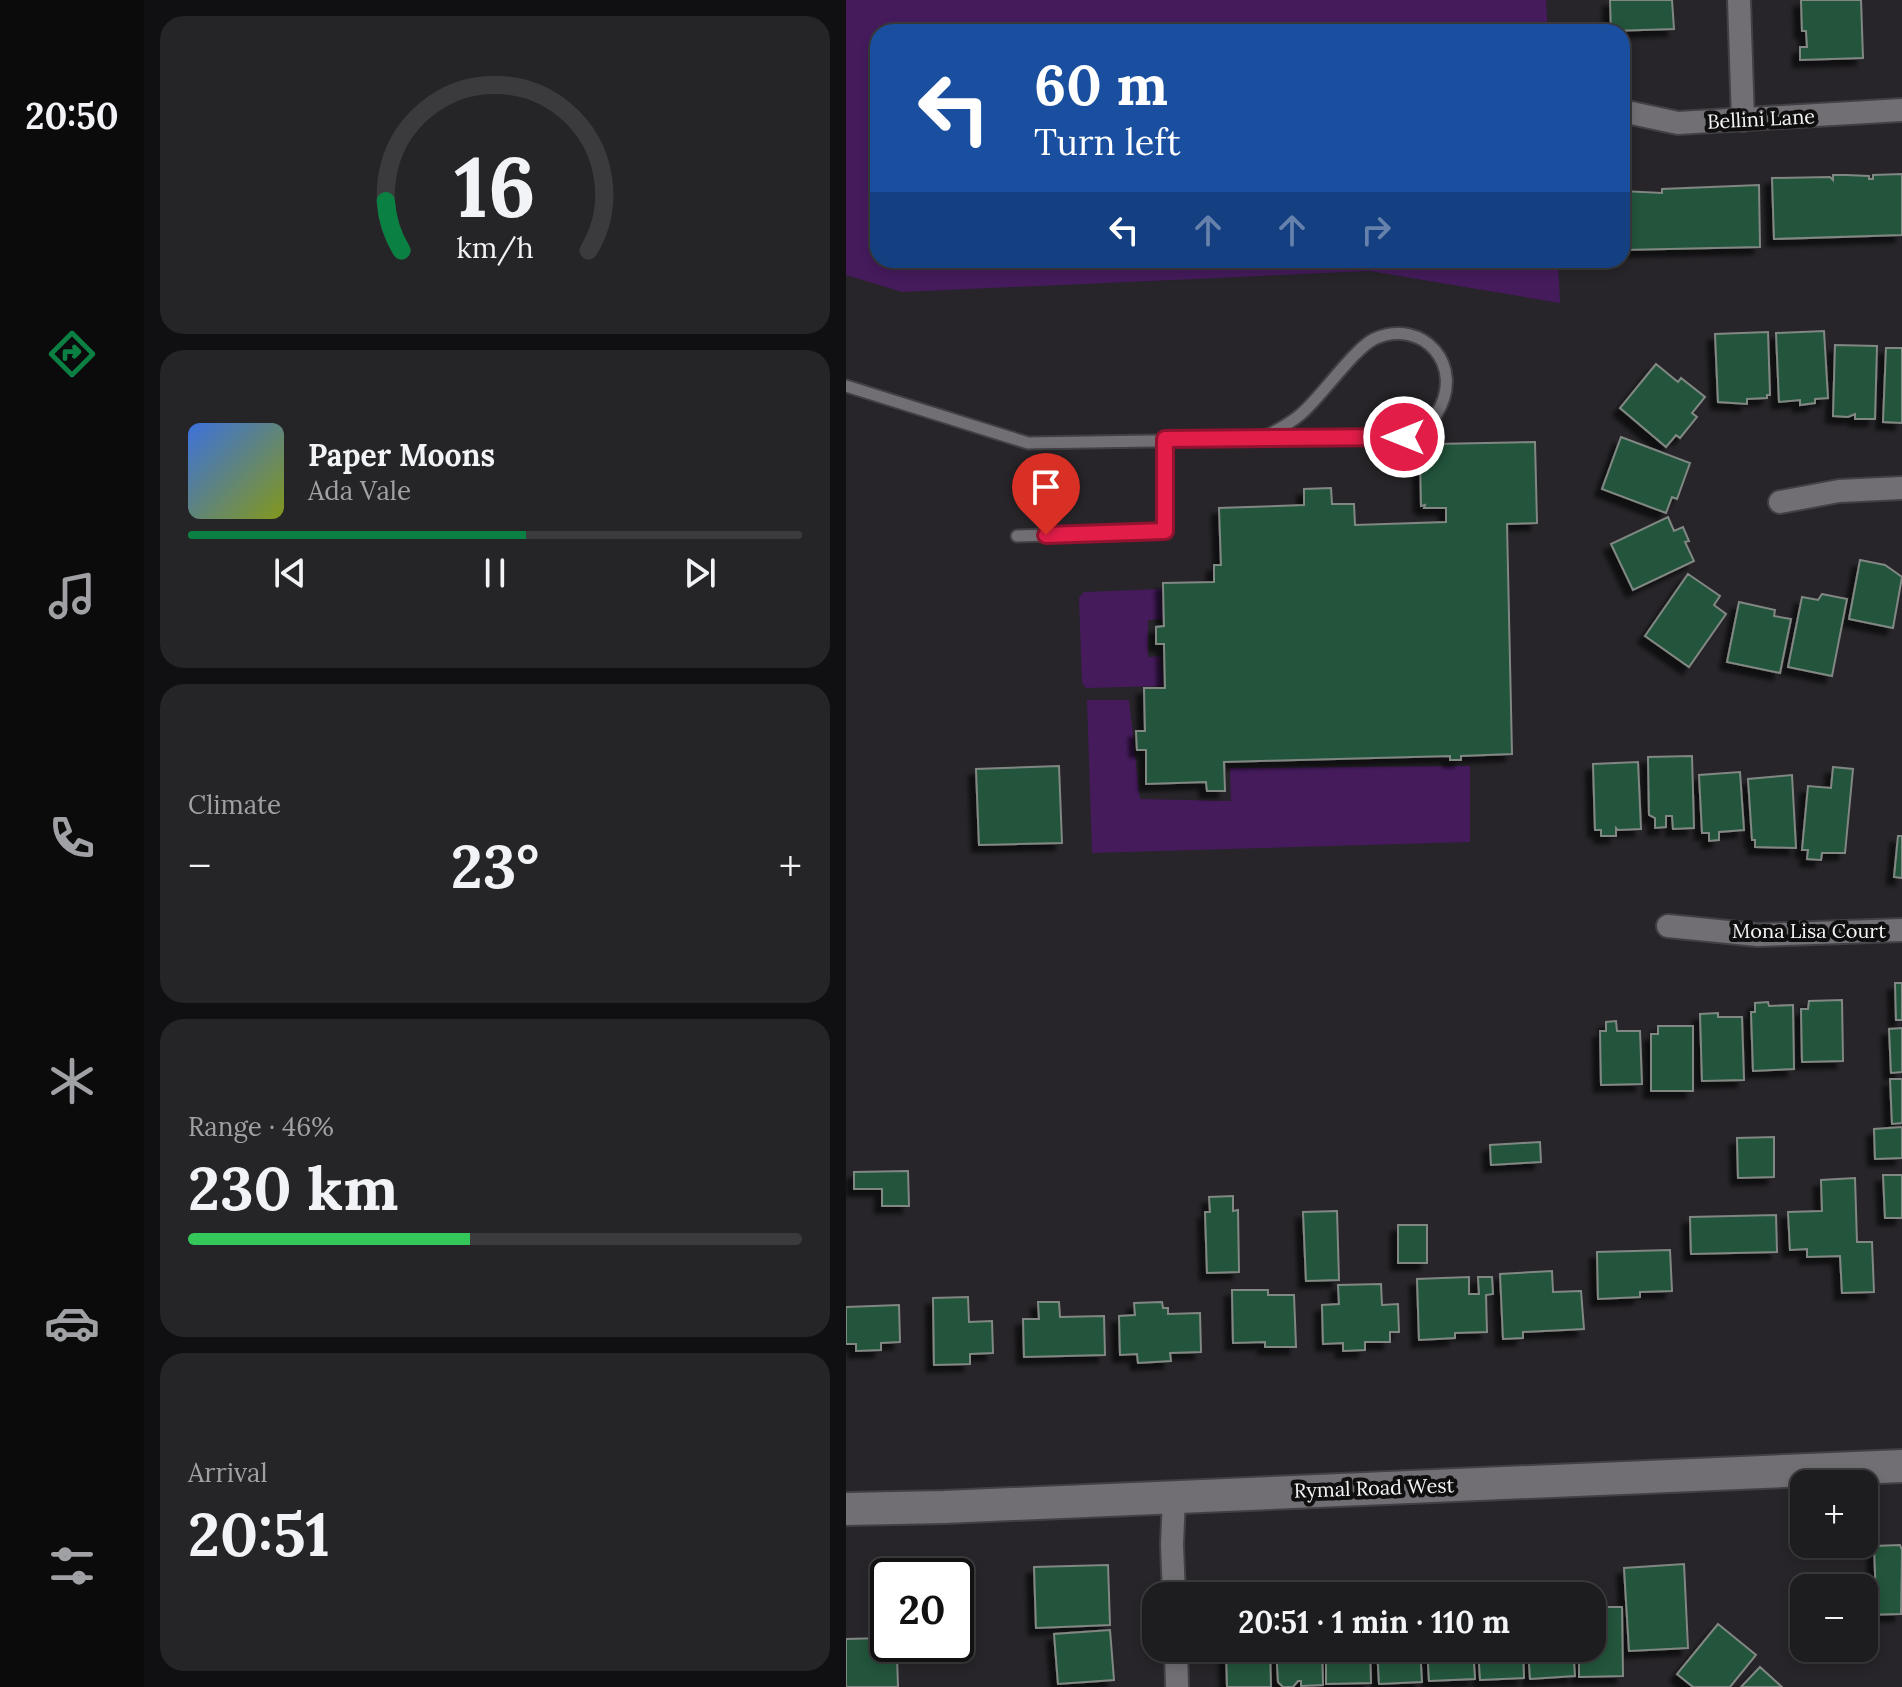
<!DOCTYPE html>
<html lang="en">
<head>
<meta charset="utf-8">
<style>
	:root { --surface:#1d1c1f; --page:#252528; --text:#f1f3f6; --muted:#a0a1a4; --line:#3b3a3d; --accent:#0b8043 }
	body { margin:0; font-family:Lora,serif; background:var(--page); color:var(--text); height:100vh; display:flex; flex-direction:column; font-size:30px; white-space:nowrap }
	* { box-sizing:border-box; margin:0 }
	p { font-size:26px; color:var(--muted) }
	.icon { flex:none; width:44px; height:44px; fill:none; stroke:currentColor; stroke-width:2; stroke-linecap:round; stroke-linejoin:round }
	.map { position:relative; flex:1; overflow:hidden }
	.drawer { display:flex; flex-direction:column; gap:16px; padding:16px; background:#100f11; width:702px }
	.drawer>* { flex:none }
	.banner { position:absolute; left:24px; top:24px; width:760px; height:244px; border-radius:24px; box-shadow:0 4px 12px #0003,0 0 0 2px var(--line); background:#1a4fa0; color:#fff; overflow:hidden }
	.buttons { position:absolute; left:944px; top:1470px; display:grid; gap:16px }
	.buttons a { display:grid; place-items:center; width:88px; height:88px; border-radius:16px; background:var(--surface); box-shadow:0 4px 12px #0003,0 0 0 2px var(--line); font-size:40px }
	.speed { position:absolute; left:24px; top:1558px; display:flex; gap:16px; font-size:40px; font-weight:700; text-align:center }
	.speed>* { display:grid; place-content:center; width:104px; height:104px; border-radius:50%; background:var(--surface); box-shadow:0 4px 12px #0003,0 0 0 2px var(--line); line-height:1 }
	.speed .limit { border:4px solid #111; border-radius:12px; background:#fff; color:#111 }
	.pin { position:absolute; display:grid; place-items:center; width:68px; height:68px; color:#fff; margin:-82px -34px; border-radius:50% 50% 50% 0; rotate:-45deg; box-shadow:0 0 8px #0007 }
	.pin .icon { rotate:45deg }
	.me { position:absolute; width:88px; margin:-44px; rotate:270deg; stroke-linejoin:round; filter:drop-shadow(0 0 6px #0008) }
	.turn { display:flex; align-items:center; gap:28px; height:168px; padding:0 32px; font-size:36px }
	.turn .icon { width:104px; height:104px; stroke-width:2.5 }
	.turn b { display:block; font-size:56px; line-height:68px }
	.lanes { display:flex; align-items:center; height:76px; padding:0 32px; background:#0003; justify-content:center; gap:40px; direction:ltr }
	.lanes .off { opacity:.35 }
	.big { font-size:60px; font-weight:700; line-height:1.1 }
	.drawer .tile { flex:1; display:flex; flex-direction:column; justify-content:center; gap:12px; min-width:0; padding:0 28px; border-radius:24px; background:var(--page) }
	.drawer .dial { align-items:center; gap:0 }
	.dial svg { height:208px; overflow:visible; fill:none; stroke:var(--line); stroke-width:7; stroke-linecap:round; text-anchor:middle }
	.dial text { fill:var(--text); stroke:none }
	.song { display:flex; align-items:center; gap:24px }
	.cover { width:96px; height:96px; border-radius:12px; background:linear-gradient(135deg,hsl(220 70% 55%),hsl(70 70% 35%)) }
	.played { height:8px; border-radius:4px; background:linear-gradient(90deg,var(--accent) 55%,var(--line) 55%) }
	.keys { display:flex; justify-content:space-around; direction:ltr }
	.heat { display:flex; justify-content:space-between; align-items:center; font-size:44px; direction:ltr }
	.charge { height:12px; border-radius:6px; background:linear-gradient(90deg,#34c759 46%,var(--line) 0) }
	.trip { position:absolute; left:296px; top:1582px; width:464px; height:80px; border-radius:24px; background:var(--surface); box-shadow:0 4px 12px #0003,0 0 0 2px var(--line); font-weight:700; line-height:80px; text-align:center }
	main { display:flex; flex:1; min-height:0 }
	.menu { display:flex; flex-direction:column; width:144px; justify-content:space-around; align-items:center; background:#0c0b0c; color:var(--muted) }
	.menu .icon { width:56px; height:56px }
	.menu .current { color:var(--accent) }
	.menu b { font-size:36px; color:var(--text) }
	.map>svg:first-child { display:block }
	.green { fill:#451b5c }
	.building { fill:#20543b; stroke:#818783; stroke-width:2; filter:url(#shadow) }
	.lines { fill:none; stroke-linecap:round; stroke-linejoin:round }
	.lane-casing { stroke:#424044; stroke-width:15 }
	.street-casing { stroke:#424044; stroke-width:26 }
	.secondary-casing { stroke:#424044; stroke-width:36 }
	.lane { stroke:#726f74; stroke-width:11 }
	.street { stroke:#726f74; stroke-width:22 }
	.secondary { stroke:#726f74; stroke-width:32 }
	.route-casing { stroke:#92132f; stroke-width:20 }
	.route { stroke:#e11d48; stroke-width:14 }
	.labels { text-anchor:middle; stroke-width:8; stroke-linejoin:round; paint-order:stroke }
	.street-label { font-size:20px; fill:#f5f3f6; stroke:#100f10 }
</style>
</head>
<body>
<main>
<nav class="menu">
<b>20:50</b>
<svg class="icon current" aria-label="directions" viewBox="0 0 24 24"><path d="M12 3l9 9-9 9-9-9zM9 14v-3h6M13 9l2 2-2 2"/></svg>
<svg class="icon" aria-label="music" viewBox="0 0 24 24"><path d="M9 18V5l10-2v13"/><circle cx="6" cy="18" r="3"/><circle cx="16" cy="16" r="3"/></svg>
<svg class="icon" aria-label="phone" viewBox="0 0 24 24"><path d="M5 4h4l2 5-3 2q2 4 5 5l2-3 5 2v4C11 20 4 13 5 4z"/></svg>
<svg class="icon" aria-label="climate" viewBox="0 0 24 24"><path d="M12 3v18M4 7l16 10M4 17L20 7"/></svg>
<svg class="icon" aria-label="car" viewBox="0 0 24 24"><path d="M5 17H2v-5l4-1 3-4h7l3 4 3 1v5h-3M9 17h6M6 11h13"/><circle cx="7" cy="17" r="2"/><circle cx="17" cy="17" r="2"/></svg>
<svg class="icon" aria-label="filters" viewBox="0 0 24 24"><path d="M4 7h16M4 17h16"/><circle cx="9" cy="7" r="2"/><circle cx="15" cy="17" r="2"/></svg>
</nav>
<section class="drawer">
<div class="tile dial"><svg viewBox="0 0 100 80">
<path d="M14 69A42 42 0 1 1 86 69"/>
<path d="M14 69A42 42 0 0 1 8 50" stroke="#0b8043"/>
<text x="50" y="56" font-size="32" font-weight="700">16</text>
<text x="50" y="72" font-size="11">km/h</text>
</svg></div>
<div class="tile">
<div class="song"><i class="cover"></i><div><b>Paper Moons</b><p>Ada Vale</p></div></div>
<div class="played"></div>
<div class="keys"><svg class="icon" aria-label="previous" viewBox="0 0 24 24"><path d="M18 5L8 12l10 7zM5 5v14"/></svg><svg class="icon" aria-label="pause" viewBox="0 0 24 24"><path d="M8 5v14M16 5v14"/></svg><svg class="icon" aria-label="next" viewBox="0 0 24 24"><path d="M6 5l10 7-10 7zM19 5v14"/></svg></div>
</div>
<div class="tile"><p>Climate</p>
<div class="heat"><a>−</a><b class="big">23°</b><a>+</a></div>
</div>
<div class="tile"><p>Range · 46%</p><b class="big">230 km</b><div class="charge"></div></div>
<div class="tile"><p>Arrival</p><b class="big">20:51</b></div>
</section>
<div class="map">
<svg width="1056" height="1687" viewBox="0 0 1056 1687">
	<defs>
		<filter id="shadow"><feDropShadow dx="-7" dy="7" stdDeviation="2" flood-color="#0009"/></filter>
	</defs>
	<rect width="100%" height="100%" fill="#272529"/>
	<path class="green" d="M0,0h700l2,32h-670v228h680l2,43 -190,-32 -468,21 -56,-17z
		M315,589l2,30 -15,1v37l13,-1 2,30 -77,2 -4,-5 -3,-85 5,-6z
		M241,700h42l11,99 91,2 -1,-33 240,-2v76l-378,11z"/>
	<path class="building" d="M764,0h62l2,29 -63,2z
		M955,0h60l2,58 -63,2v-13h7l-1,-16h-4z
		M1056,174v61l-128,4 -2,-61 58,-1 3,3v-5h13l23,1v3h4v-4z
		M913,185l1,62 -138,3v-59l40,2v-4z
		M978,331l4,67 -13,1v4l-15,2v-5l-21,2 -3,-69z
		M922,332l2,63h-3v3l-20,1v5l-29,-2 -3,-68z
		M989,345l42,1 -2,73h-20v-5l-7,3 -15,-1z
		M1040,348h16v75l-19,-1z
		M810,364l22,18 3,-4 24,19 -13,16 5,4 -17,21 -4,-3 -10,12 -46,-39z
		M775,437l69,26 -13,36 -5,-2 -6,16 -64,-24z
		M689,442l2,81 -30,1 5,230 -51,2v4h-11v-4l-226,6 1,29h-18l-1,-9 -60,2v-34h-9l-1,-19h9l-1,-43h21l-1,-44h-8v-17l8,-1 -1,-43 51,-1v-17h7l-2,-57 85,-3v-16l27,-1 1,16h22l1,21 91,-3v-14h-22l1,-3 -4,1 -1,-55h17l-1,-7z
		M822,517l6,14 9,-4 6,14 -4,1 9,19 -61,29 -22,-46z
		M1014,560l25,5 17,12 -9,51 -44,-9z
		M842,574l32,22 -6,9 12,9 -37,53 -44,-31z
		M976,594l25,5 -15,77 -44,-9 14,-70 16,3z
		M893,602l36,8 -1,6 17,3 -11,54 -53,-11z
		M846,756l2,72 -21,1 -1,-13h-6v11l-11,1v-10l-6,-3 -1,-58z
		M792,762l3,67 -23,1 -2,-2v8h-15v-6h-6l-2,-66z
		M213,766l3,77 -83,2 -3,-76z
		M987,767l20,2 -8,84h-23l-1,7 -14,-1 1,-9h-6l6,-64 23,2z
		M894,772l4,58 -25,2v8l-10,1v-8h-7l-3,-58z
		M946,775l4,73 -41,-1v-7h-3l-4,-61z
		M1052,836h4v42l-8,-1z
		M1049,983h7v37h-6z
		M996,1000l1,61 -41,1 -1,-53h7l1,-8z
		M922,1002l1,4 24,-1 1,64 -41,2 -2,-59h4v-9z
		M872,1013v4h24l2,63 -42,1 -2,-67z
		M770,1021l1,10h23l2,53 -41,1 -1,-54h6v-9z
		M812,1026h35v65h-42v-57h7z
		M1056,1028v44l-11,1 -2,-44z
		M1044,1079h12v44l-10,1z
		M1056,1127v31l-27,1 -1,-30z
		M928,1137v40l-36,1 -1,-40z
		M694,1142l1,20 -50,3 -1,-20z
		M62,1171l1,35h-27v-17h-28v-17z
		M1037,1175h19v43h-17z
		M1009,1178l2,64h15l2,50 -32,1 -2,-37 -33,1v-8l-17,1 -2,-38 34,-1 -1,-31z
		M387,1196v15l5,-1 1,62 -32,1 -2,-61h5l-1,-15z
		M491,1211l2,69 -33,1 -3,-69z
		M930,1215l1,37 -86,2 -1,-37z
		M552,1225h29v38h-29z
		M824,1250l2,41 -32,1v5l-42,2 -1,-47z
		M706,1271l1,21 28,-1 3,38 -61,3v6l-20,1 -3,-65z
		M623,1277v17h10l-1,-17h14l1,17 -7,1 1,37 -32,1v5l-36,2 -2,-61z
		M535,1284l1,21 16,-1 1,28h-9v10h-25v8l-22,1v-8l-20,1 -1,-39 17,-1 -1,-19z
		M386,1290h36v5h26l2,52h-31v-5l-32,1z
		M122,1297l1,25 23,-1 1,32 -23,1v10l-36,1 -1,-67z
		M192,1302h21l1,15 44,-1 1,39 -81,2 -1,-38h16z
		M316,1302l1,6h5v6l32,-1 1,39 -31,1 1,8 -33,2 -1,-9 -17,1 -1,-39 16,-1 -1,-12z
		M53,1305l1,37 -19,1v7l-25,1v-7h-10v-37z
		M1054,1545l2,5 -1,64 -37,1v-22l8,6h4l-2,-53z
		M838,1564l4,84 -59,3 -5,-83z
		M262,1565l2,60 -74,3 -2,-61z
		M624,1590v6h-46v-4z
		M746,1607h30l1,69 -44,1v-29h13z
		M872,1624l38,31 -26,32h-37l-16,-13z
		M264,1630l4,50 -56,4 -4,-50z
		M37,1638l1,18h13l1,31h-52v-48z
		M380,1648h44l1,39h-44z
		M430,1648h46l1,37 -22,1v-5h-3l-5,6h-10l-5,-5z
		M480,1648h44l1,35 -45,1z
		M531,1648h43l2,34 -43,2z
		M581,1648h46l2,31 -46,2z
		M632,1648h45l1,30 -44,2z
		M682,1648h45l2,28 -45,3z
		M914,1667l22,20h-41z"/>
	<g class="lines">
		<defs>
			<path id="lane" d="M0,386l182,57 376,-6c7,-3 17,-5 23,-9 4,-4 8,-11 10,-15 29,-47 -14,-96 -63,-74 -20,10 -53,58 -73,75 -10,9 -24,16 -36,23
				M171,536l148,-5v-92"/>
			<path id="street" d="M893,0l4,120
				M776,111l56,12 224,-13
				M934,502l59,-11 63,-3
				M822,926l90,9 144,-5
				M328,1596l-2,-51 2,-48
				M330,1648l1,39"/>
			<path id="secondary" d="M0,1509l98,-2 958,-41"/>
		</defs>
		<use href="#lane" class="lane-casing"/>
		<use href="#street" class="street-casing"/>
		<use href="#secondary" class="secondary-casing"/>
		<use href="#lane" class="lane"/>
		<use href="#street" class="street"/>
		<use href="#secondary" class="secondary"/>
	</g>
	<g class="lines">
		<defs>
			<path id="route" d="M200,535l119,-4v-92l239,-2"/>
		</defs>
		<use href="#route" class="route-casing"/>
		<use href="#route" class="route"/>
	</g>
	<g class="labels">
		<g class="street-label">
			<text transform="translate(915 119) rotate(-3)" y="7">Bellini Lane</text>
			<text x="963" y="938">Mona Lisa Court</text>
			<text transform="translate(528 1488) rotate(-2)" y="7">Rymal Road West</text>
		</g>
	</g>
</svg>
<div class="buttons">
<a>+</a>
<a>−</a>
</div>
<div class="speed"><div class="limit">20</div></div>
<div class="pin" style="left:200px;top:535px;background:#d93025"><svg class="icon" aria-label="arrive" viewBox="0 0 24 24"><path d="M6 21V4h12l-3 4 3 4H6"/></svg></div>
<svg class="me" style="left:558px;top:437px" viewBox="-20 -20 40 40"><circle r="17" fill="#e11d48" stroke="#fff" stroke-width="3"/><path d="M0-11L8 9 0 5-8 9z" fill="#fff"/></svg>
<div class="trip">20:51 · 1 min · 110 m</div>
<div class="banner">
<div class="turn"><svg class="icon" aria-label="left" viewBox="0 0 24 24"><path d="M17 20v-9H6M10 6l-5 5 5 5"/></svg><div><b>60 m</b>Turn left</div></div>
<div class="lanes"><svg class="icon" aria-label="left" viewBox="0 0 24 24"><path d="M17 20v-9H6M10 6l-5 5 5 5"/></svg><svg class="icon off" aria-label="ahead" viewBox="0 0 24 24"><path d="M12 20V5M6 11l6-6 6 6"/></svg><svg class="icon off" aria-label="ahead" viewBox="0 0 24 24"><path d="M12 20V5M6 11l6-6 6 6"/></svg><svg class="icon off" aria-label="right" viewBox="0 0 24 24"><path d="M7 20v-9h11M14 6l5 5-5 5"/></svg></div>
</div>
</div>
</main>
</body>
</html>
